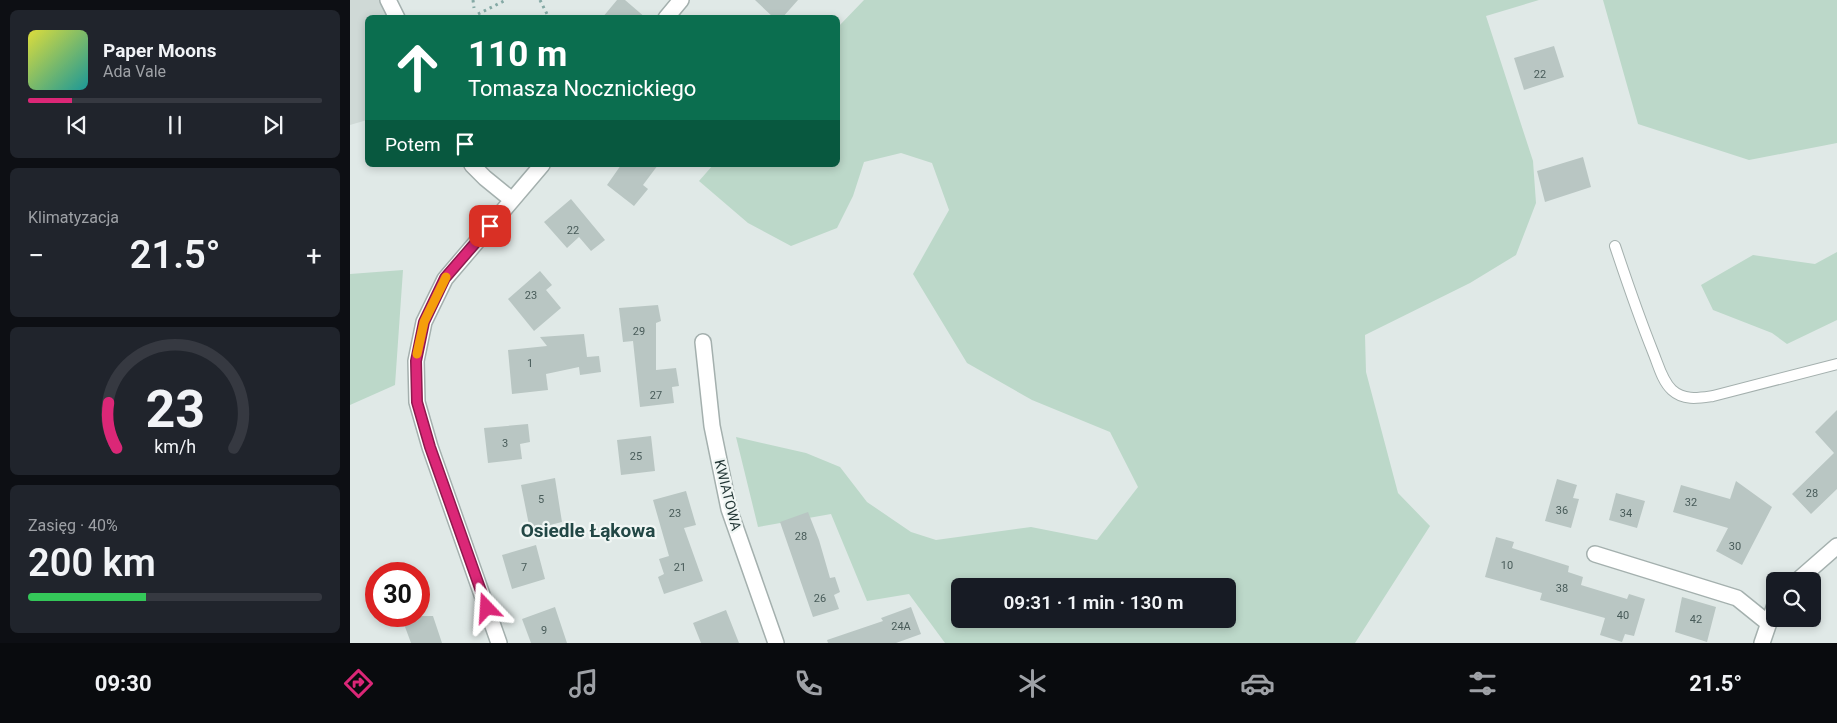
<!DOCTYPE html>
<html lang="pl">
<head>
<meta charset="utf-8">
<style>
	:root { --surface:#171b24; --page:#20242c; --text:#f1f3f6; --muted:#9ea1a6; --line:#363941; --accent:#db2777 }
	body { margin:0; font-family:Roboto,sans-serif; background:var(--page); color:var(--text); height:100vh; display:flex; flex-direction:column; font-size:19px; white-space:nowrap }
	* { box-sizing:border-box; margin:0 }
	p { font-size:16px; color:var(--muted) }
	.icon { flex:none; width:28px; height:28px; fill:none; stroke:currentColor; stroke-width:2; stroke-linecap:round; stroke-linejoin:round }
	.map { position:relative; flex:1; overflow:hidden }
	.side { display:flex; flex-direction:column; gap:10px; padding:10px; background:#0d0f14; width:350px }
	.side>* { flex:none }
	.top-card { position:absolute; left:15px; top:15px; width:475px; height:152px; border-radius:8px; box-shadow:0 2px 8px #0003; background:#0b6e4f; color:#fff; overflow:hidden }
	.buttons { position:absolute; left:1416px; top:572px; display:grid; gap:10px }
	.buttons a { display:grid; place-items:center; width:55px; height:55px; border-radius:8px; background:var(--surface); box-shadow:0 2px 8px #0003; font-size:25px }
	.speed { position:absolute; left:15px; top:562px; display:flex; gap:10px; font-size:25px; font-weight:700; text-align:center }
	.speed>* { display:grid; place-content:center; width:65px; height:65px; border-radius:50%; background:var(--surface); box-shadow:0 2px 8px #0003; line-height:1 }
	.speed .limit { border:8px solid #d22; background:#fff; color:#111 }
	.pin { position:absolute; display:grid; place-items:center; width:42px; height:42px; color:#fff; margin:-21px; border-radius:10px; box-shadow:0 2px 8px #0006 }
	.me { position:absolute; width:55px; margin:-28px; rotate:340deg; stroke-linejoin:round; filter:drop-shadow(0 0 4px #0008) }
	.turn { display:flex; align-items:center; gap:18px; height:105px; padding:0 20px; font-size:22px }
	.turn .icon { width:65px; height:65px; stroke-width:2.5 }
	.turn b { display:block; font-size:35px; line-height:42px }
	.then { display:flex; align-items:center; height:48px; padding:0 20px; background:#0003; gap:10px; font-size:19px }
	.big { font-size:38px; font-weight:600; line-height:1.1 }
	.side .widget { flex:1; display:flex; flex-direction:column; justify-content:center; gap:8px; min-width:0; padding:0 18px; border-radius:8px; background:var(--page) }
	.side .dial { align-items:center; gap:0 }
	.dial svg { height:130px; overflow:visible; fill:none; stroke:var(--line); stroke-width:7; stroke-linecap:round; text-anchor:middle }
	.dial text { fill:var(--text); stroke:none }
	.song { display:flex; align-items:center; gap:15px }
	.cover { width:60px; height:60px; border-radius:8px; background:linear-gradient(135deg,hsl(60 70% 55%),hsl(180 70% 35%)) }
	.played { height:5px; border-radius:2px; background:linear-gradient(90deg,var(--accent) 15%,var(--line) 15%) }
	.keys { display:flex; justify-content:space-around; direction:ltr }
	.heat { display:flex; justify-content:space-between; align-items:center; font-size:28px; direction:ltr }
	.charge { height:8px; border-radius:4px; background:linear-gradient(90deg,#34c759 40%,var(--line) 0) }
	.trip { position:absolute; left:601px; top:578px; width:285px; height:50px; border-radius:8px; background:var(--surface); box-shadow:0 2px 8px #0003; font-weight:600; line-height:50px; text-align:center }
	.tab-bar { display:flex; height:80px; justify-content:space-around; align-items:center; background:#090b0e; color:var(--muted) }
	.tab-bar .icon { width:35px; height:35px }
	.tab-bar .selected { color:var(--accent) }
	.tab-bar b { font-size:22px; color:var(--text) }
	main { display:flex; flex:1; min-height:0 }
	.map>svg:first-child { display:block }
	.built { fill:#cfd9d6 }
	.green { fill:#bcd8c9; fill-rule:evenodd }
	.building { fill:#b9c6c3 }
	.lines { fill:none; stroke-linecap:round; stroke-linejoin:round }
	.lane-casing { stroke:#a4b0ae; stroke-width:12 }
	.street-casing { stroke:#a4b0ae; stroke-width:18 }
	.path { stroke:#85a9a5; stroke-width:3; stroke-dasharray:2.5 4; stroke-linecap:butt }
	.lane { stroke:#fff; stroke-width:10 }
	.street { stroke:#fff; stroke-width:15 }
	.route-casing { stroke:#8e194d; stroke-width:12 }
	.route { stroke:#db2777; stroke-width:9 }
	.slow { stroke:#f59e0b; stroke-width:9 }
	.labels { text-anchor:middle; stroke-width:4.5; stroke-linejoin:round; paint-order:stroke }
	.number-label { font-size:11px; fill:#485b59 }
	.street-label { font-size:14px; fill:#233736; stroke:#f0f6f4 }
	.district-label { font-size:19px; font-weight:bold; fill:#224745; stroke:#f0f6f4 }
</style>
</head>
<body>
<main>
<section class="side">
<div class="widget">
<div class="song"><i class="cover"></i><div><b>Paper Moons</b><p>Ada Vale</p></div></div>
<div class="played"></div>
<div class="keys"><svg class="icon" aria-label="previous" viewBox="0 0 24 24"><path d="M18 5L8 12l10 7zM5 5v14"/></svg><svg class="icon" aria-label="pause" viewBox="0 0 24 24"><path d="M8 5v14M16 5v14"/></svg><svg class="icon" aria-label="next" viewBox="0 0 24 24"><path d="M6 5l10 7-10 7zM19 5v14"/></svg></div>
</div>
<div class="widget"><p>Klimatyzacja</p>
<div class="heat"><a>−</a><b class="big">21.5°</b><a>+</a></div>
</div>
<div class="widget dial"><svg viewBox="0 0 100 80">
<path d="M14 69A42 42 0 1 1 86 69"/>
<path d="M14 69A42 42 0 0 1 9 41" stroke="#db2777"/>
<text x="50" y="56" font-size="32" font-weight="700">23</text>
<text x="50" y="72" font-size="11">km/h</text>
</svg></div>
<div class="widget"><p>Zasięg · 40%</p><b class="big">200 km</b><div class="charge"></div></div>
</section>
<div class="map">
<svg width="1487" height="643" viewBox="0 0 1487 643">
	<rect width="100%" height="100%" fill="#e0e9e7"/>
	<path class="built" d="M0,0h29l9,17 -20,1 -1,102 -17,5z"/>
	<path class="green" d="M514,0h675l-53,16 47,145 3,42 -20,52 -46,28 -105,52 1,37 32,121 32,33 -75,117h-410l-36,-49 -42,7 -36,-87 -73,13 -22,-90 70,16 34,14 27,35 44,30 25,8 95,-13 66,13 41,-53 -28,-55 -78,-32 -65,-37 -54,-89 36,-64 -17,-47 -31,-10 -37,9 -11,34 -16,32 -46,18 -43,-23 -49,-42 14,-16h125v-138zM610,586h268v33h-268z
		M1253,0h234v143l-88,17 -111,-36z
		M1487,252v68l-50,24 -15,-11 -59,-23 -12,-25 52,-30 62,9z
		M53,270l-8,115 -45,20v-131z"/>
	<path class="building" d="M267,0h8l21,18h-44z
		M405,0h43l-16,18h-8z
		M1204,46l10,31 -40,13 -10,-32z
		M1233,157l8,30 -46,15 -8,-31z
		M271,165h37l-15,20 5,4 -14,17 -27,-21z
		M221,199l34,41 -14,11 -12,-14 -12,11 -23,-26z
		M190,271l12,14 -6,5 15,18 -27,23 -26,-32z
		M308,305l3,16 -5,2v47l20,-2 3,18 -7,1 2,16 -34,4 -7,-66 -10,1 -4,-34z
		M234,334l3,23 12,-1 2,16 -21,3 -1,-8 -33,7 2,16 -36,4 -4,-44 39,-4 -7,-9z
		M1487,410v79l-26,25 -19,-20 42,-41 -19,-21z
		M178,424l2,18 -10,2 2,15 -34,4 -4,-35z
		M301,436l4,35 -34,4 -4,-35z
		M205,478l7,44 -32,8 -9,-45z
		M1207,479l20,6 -4,13 6,1 -8,29 -26,-7z
		M1386,481l36,26 -30,58 -26,-14 12,-23 -55,-16 8,-27 49,14z
		M336,491l10,34 -12,3 19,53 -39,13 -6,-17 6,-3 -5,-15 10,-3 -16,-56z
		M1266,493l29,8 -8,27 -28,-8z
		M458,512l11,28 11,38 5,-1 5,15 -6,3 5,14 -26,8 -33,-95z
		M1146,537l18,5 -2,6 57,18 -1,6 15,5 -2,8 46,14 2,-5 16,5 -11,37 -9,-2 -3,8 -22,-7 5,-17 -65,-18 2,-7 -57,-16z
		M186,545l9,34 -33,10 -10,-34z
		M1332,597l34,10 -9,35 -32,-10z
		M205,607l12,36h-36l-9,-24z
		M561,607l10,27 -25,9h-68l-1,-3 56,-19 -2,-3z
		M376,610l13,33h-38l-8,-20z
		M51,616h32l9,27h-31z"/>
	<g class="lines">
		<defs>
			<path id="lane" d="M1265,246c12,36 24,71 38,106 5,12 9,29 19,38 12,11 27,8 41,6l124,-32"/>
			<path id="street" d="M38,0l9,18
				M316,18l15,-18
				M122,165l13,13 27,22
				M353,342l9,84 17,83 47,134
				M1245,554l142,44 31,25
				M1447,581l40,-35
				M149,643l-69,-196 -13,-45 -1,-41 8,-39 21,-43 97,-114
				M1412,643l13,-38"/>
		</defs>
		<use href="#lane" class="lane-casing"/>
		<use href="#street" class="street-casing"/>
		<path class="path" d="M123,0l1,8
			M190,0l9,18
			M128,14l28,-14"/>
		<use href="#lane" class="lane"/>
		<use href="#street" class="street"/>
	</g>
	<g class="lines">
		<defs>
			<path id="route" d="M137,608l-57,-161 -13,-45 -1,-41 8,-39 21,-44 45,-52"/>
		</defs>
		<use href="#route" class="route-casing"/>
		<use href="#route" class="route"/>
		<path class="slow" d="M67,354l7,-32 22,-45"/>
	</g>
	<g class="labels">
		<g class="number-label">
			<text x="1190" y="78">22</text>
			<text x="223" y="234">22</text>
			<text x="181" y="299">23</text>
			<text x="289" y="335">29</text>
			<text x="180" y="367">1</text>
			<text x="306" y="399">27</text>
			<text x="155" y="447">3</text>
			<text x="286" y="460">25</text>
			<text x="1462" y="497">28</text>
			<text x="191" y="503">5</text>
			<text x="1341" y="506">32</text>
			<text x="1212" y="514">36</text>
			<text x="325" y="517">23</text>
			<text x="1276" y="517">34</text>
			<text x="451" y="540">28</text>
			<text x="1385" y="550">30</text>
			<text x="1157" y="569">10</text>
			<text x="174" y="571">7</text>
			<text x="330" y="571">21</text>
			<text x="1212" y="592">38</text>
			<text x="470" y="602">26</text>
			<text x="1273" y="619">40</text>
			<text x="1346" y="623">42</text>
			<text x="551" y="630">24A</text>
			<text x="194" y="634">9</text>
		</g>
		<g class="street-label">
			<text transform="translate(378 495) rotate(76)" y="5">KWIATOWA</text>
		</g>
		<g class="district-label">
			<text x="238" y="537">Osiedle Łąkowa</text>
		</g>
	</g>
</svg>
<div class="buttons">
<a><svg class="icon" aria-label="search" viewBox="0 0 24 24"><circle cx="10" cy="10" r="6"/><path d="M15 15l6 6"/></svg></a>
</div>
<div class="speed"><div class="limit">30</div></div>
<div class="pin" style="left:140px;top:226px;background:#d93025"><svg class="icon" aria-label="arrive" viewBox="0 0 24 24"><path d="M6 21V4h12l-3 4 3 4H6"/></svg></div>
<svg class="me" style="left:137px;top:608px" viewBox="-20 -20 40 40"><path d="M0-17L14 15 0 8-14 15z" fill="#db2777" stroke="#fff" stroke-width="4"/></svg>
<div class="trip">09:31 · 1 min · 130 m</div>
<div class="top-card">
<div class="turn"><svg class="icon" aria-label="ahead" viewBox="0 0 24 24"><path d="M12 20V5M6 11l6-6 6 6"/></svg><div><b>110 m</b>Tomasza Nocznickiego</div></div>
<div class="then">Potem<svg class="icon" aria-label="arrive" viewBox="0 0 24 24"><path d="M6 21V4h12l-3 4 3 4H6"/></svg></div>
</div>
</div>
</main>
<nav class="tab-bar">
<b>09:30</b>
<svg class="icon selected" aria-label="directions" viewBox="0 0 24 24"><path d="M12 3l9 9-9 9-9-9zM9 14v-3h6M13 9l2 2-2 2"/></svg>
<svg class="icon" aria-label="music" viewBox="0 0 24 24"><path d="M9 18V5l10-2v13"/><circle cx="6" cy="18" r="3"/><circle cx="16" cy="16" r="3"/></svg>
<svg class="icon" aria-label="phone" viewBox="0 0 24 24"><path d="M5 4h4l2 5-3 2q2 4 5 5l2-3 5 2v4C11 20 4 13 5 4z"/></svg>
<svg class="icon" aria-label="climate" viewBox="0 0 24 24"><path d="M12 3v18M4 7l16 10M4 17L20 7"/></svg>
<svg class="icon" aria-label="car" viewBox="0 0 24 24"><path d="M5 17H2v-5l4-1 3-4h7l3 4 3 1v5h-3M9 17h6M6 11h13"/><circle cx="7" cy="17" r="2"/><circle cx="17" cy="17" r="2"/></svg>
<svg class="icon" aria-label="filters" viewBox="0 0 24 24"><path d="M4 7h16M4 17h16"/><circle cx="9" cy="7" r="2"/><circle cx="15" cy="17" r="2"/></svg>
<b>21.5°</b>
</nav>
</body>
</html>
